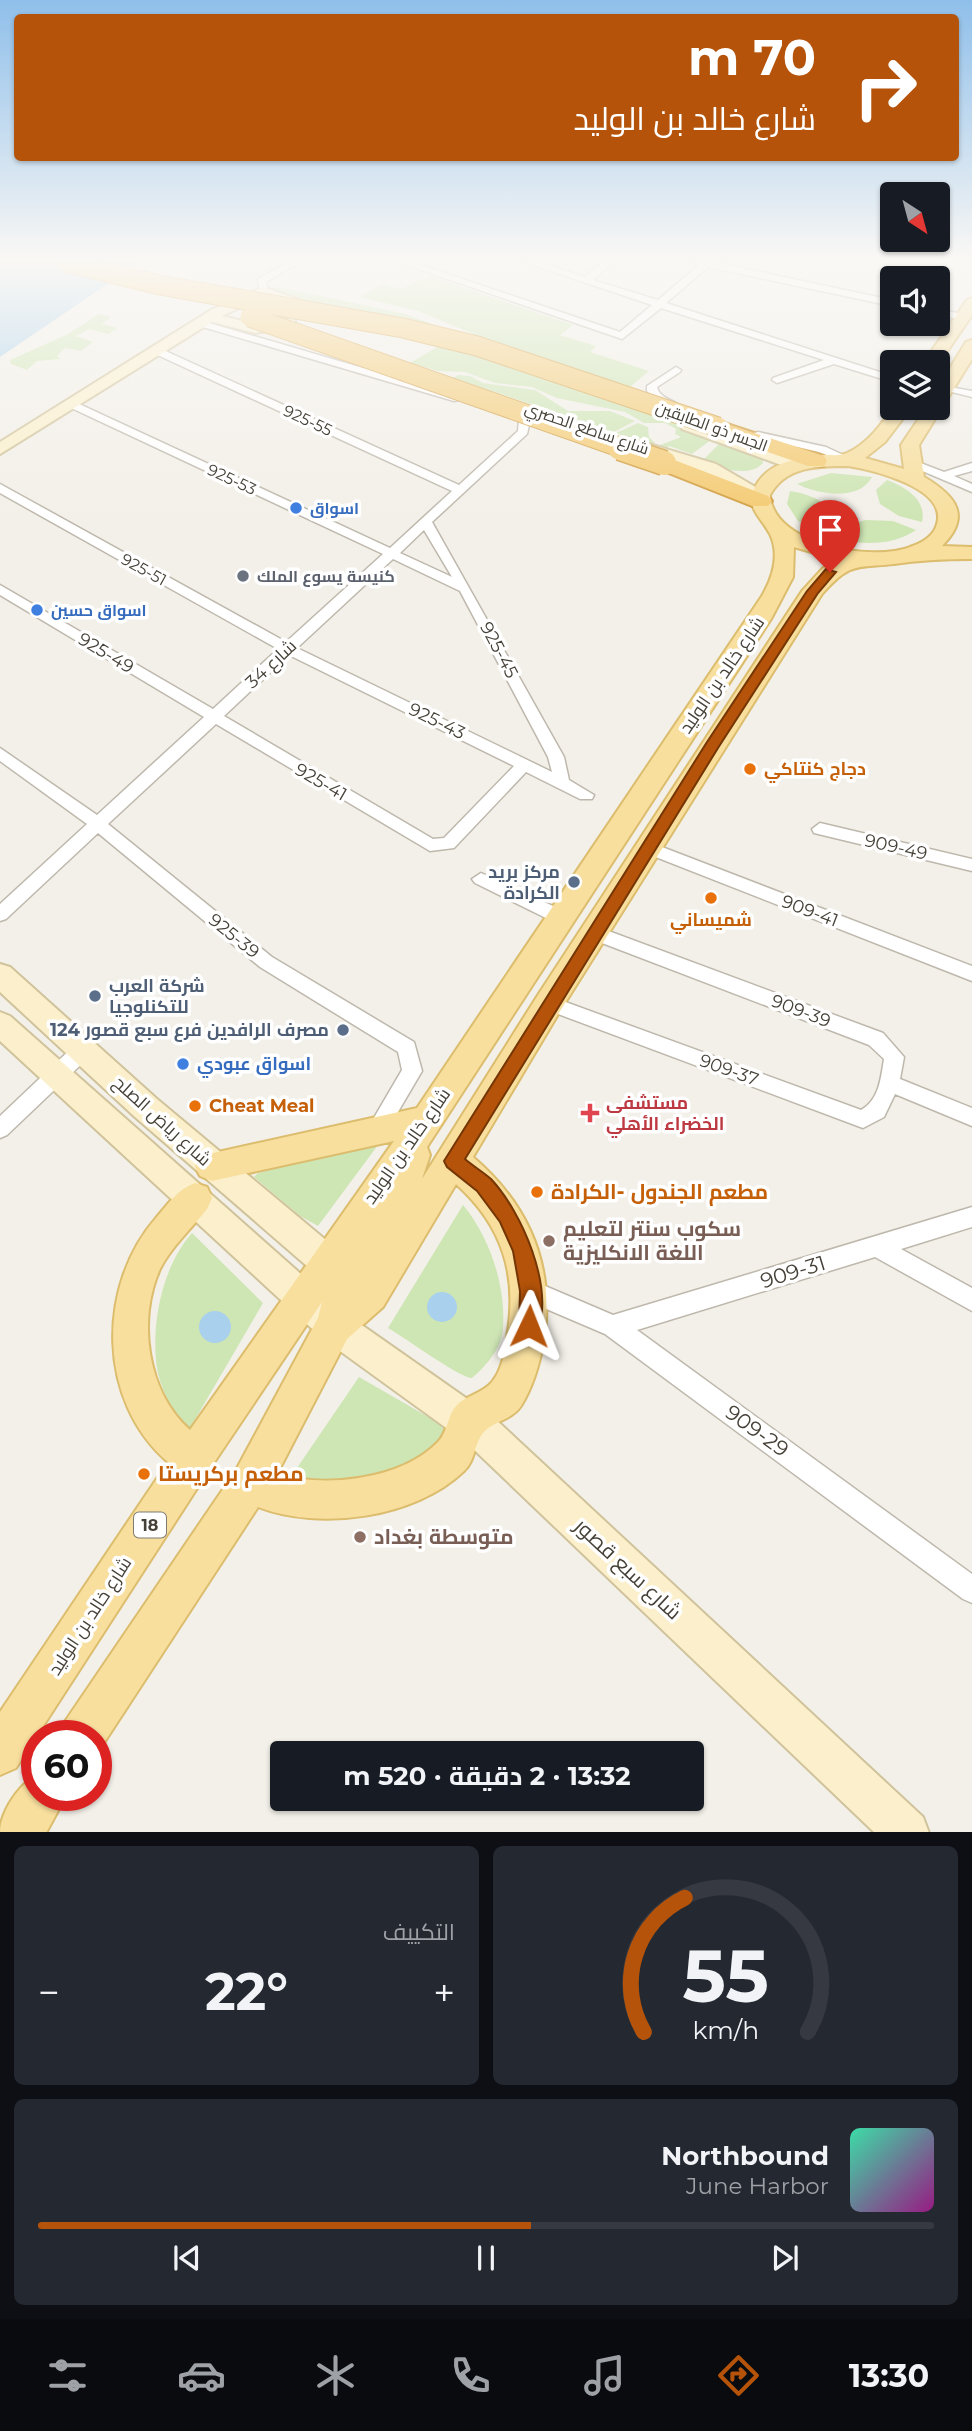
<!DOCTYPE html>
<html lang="ar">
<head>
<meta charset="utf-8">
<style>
	:root { --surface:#171b24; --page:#242831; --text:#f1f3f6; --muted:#9ea1a6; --line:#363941; --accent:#b45309 }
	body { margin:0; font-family:Montserrat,Cairo,sans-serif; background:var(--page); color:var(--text); direction:rtl; height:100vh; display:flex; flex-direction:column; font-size:26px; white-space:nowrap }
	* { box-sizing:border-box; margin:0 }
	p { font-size:23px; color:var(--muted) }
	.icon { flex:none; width:38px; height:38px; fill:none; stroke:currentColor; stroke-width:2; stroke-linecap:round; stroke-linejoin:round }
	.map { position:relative; height:1832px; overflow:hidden; direction:ltr }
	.drawer { display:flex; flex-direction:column; gap:14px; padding:14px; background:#0d0f14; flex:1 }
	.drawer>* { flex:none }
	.top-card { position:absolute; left:14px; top:14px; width:945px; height:147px; border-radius:7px; box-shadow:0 2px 5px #0004; direction:rtl; background:#b45309; color:#fff; overflow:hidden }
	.needle { width:46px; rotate:144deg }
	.tools { position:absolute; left:880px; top:182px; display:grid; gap:14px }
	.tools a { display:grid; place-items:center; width:70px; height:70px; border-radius:7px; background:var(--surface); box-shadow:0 2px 5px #0004; font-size:35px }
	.speed { position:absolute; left:21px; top:1720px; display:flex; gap:14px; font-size:35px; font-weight:700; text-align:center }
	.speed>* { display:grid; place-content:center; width:91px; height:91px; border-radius:50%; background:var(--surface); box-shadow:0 2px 5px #0004; line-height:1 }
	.speed .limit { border:10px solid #d22; background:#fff; color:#111 }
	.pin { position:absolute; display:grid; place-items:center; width:60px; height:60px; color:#fff; margin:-72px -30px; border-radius:50% 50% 50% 0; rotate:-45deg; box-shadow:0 0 7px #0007 }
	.pin .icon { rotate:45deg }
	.me { position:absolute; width:77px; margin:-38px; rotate:2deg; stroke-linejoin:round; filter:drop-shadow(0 0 5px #0008) }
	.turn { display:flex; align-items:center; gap:24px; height:147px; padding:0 28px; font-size:32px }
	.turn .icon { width:91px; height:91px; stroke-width:2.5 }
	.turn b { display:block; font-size:49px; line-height:60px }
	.big { font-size:52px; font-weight:700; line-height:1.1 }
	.drawer .tile { flex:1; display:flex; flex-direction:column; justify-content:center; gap:10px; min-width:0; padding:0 24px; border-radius:10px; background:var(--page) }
	.drawer .dial { align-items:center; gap:0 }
	.dial svg { height:182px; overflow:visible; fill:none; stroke:var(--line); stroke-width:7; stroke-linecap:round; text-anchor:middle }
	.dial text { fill:var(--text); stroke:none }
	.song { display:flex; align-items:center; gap:21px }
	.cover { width:84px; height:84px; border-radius:10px; background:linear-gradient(135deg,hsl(160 70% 55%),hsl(310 70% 35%)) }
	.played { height:7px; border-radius:4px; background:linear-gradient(90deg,var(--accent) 55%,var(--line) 55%) }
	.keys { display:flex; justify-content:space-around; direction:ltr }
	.heat { display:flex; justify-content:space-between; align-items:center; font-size:38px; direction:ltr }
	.drawer .tiles { flex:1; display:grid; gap:14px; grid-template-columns:1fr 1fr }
	.tile:last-child { grid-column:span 2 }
	.trip { position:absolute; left:270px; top:1741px; width:434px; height:70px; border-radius:7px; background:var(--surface); box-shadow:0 2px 5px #0004; font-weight:700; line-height:70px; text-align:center; direction:rtl }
	.tab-bar { display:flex; height:112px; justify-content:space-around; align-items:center; background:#090b0e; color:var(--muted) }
	.tab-bar .icon { width:49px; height:49px }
	.tab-bar .on { color:var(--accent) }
	.tab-bar b { font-size:32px; color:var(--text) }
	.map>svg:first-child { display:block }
	.green { fill:#cee5b4 }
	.water { fill:#a9d0ec }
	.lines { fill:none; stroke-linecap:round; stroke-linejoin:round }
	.street-casing { stroke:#beb8ac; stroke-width:3 }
	.secondary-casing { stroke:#d0c39b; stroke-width:4 }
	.primary-casing { stroke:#dcbd6e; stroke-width:4 }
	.highway-casing { stroke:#d3a043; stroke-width:4 }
	.street { fill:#fff; fill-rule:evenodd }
	.secondary { fill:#fbf0cb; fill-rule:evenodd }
	.primary { fill:#f8df9e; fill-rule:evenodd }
	.highway { fill:#f4cb73; fill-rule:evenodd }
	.highway-bridge-far1-casing { stroke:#d3a043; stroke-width:21; stroke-linecap:butt }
	.highway-bridge-casing { stroke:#d3a043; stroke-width:27; stroke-linecap:butt }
	.highway-bridge-far1 { stroke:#f4cb73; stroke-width:19 }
	.highway-bridge { stroke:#f4cb73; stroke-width:24 }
	.route { fill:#b45309; stroke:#753606; stroke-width:2 }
	.shop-dot { fill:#3f7fe0; stroke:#fff; stroke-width:2.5 }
	.worship-dot { fill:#6b7280; stroke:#fff; stroke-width:2.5 }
	.food-dot { fill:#e8710a; stroke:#fff; stroke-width:2.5 }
	.service-dot { fill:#5c6f8a; stroke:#fff; stroke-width:2.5 }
	.health-dot { fill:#e0444e; stroke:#fff; stroke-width:2.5 }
	.education-dot { fill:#8d6e63; stroke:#fff; stroke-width:2.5 }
	.labels { text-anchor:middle; stroke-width:7; stroke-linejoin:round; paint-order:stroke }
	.far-street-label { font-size:16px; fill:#464138; stroke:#fff }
	.far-shop-label { font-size:16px; font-weight:bold; fill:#366cbe; stroke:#fff; text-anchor:start }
	.far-worship-label { font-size:16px; font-weight:bold; fill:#5b616d; stroke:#fff; text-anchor:start }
	.shield { fill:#fff; stroke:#7e7a74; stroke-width:2 }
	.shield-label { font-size:16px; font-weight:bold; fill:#464138 }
	.street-label { font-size:18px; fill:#464138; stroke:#fff }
	.food-label { font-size:18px; font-weight:bold; fill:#c56008; stroke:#fff; text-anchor:start }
	.service-label { font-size:18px; font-weight:bold; fill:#4e5e75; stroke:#fff; text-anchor:end }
	.shop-label { font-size:18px; font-weight:bold; fill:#366cbe; stroke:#fff; text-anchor:start }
	.health-label { font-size:18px; font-weight:bold; fill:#be3a42; stroke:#fff; text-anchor:start }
	.near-food-label { font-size:21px; font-weight:bold; fill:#c56008; stroke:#fff; text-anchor:start }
	.near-education-label { font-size:21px; font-weight:bold; fill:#785e54; stroke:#fff; text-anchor:start }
	.near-street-label { font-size:21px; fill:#464138; stroke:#fff }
</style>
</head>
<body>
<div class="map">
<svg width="972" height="1833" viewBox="0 0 972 1833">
	<rect width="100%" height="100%" fill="#f3f0e9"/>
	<path class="green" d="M430,276l143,49 -13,10 36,11 -6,6 59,19 -19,16 -154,-52 -58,-24 -59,-14 23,-13 19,5z
		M278,287l128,27 64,25 -162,-33 -36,-14v-4z
		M99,314l12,3 -9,7 16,4 -10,6 -19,-5 -13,7 17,6 -12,9 -16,-3 -8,8 4,3 -24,2 -10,9 -16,-6 -1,-4 58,-26z
		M439,346l30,7 246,84 -23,17 -23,-8 -5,4 -9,-3 26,-10 -6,-3 1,-5 -11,-6h-21l-19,-11 -68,-14 -25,-11 -37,-4 -30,-11 -27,-1 -28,-8z
		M458,375l12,1 13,7 52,7 33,21h42l25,10 -21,11 -161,-54z
		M638,423l10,4 1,10 6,6 -6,2 -33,-12z
		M723,440l39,18 1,5c-14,16 -45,4 -63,0z
		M831,473l41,4c-13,25 -55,17 -75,7z
		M887,480c18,7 40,19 35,42l-23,-6 -19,-12 -4,-14z
		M790,491c17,3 36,8 43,25l-3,11 -10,7 -22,-13 -11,-17z
		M865,520l28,1 23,9c-23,16 -53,15 -79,9l7,-12z
		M381,1141l-63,85 -18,-10 -46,-39 4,-4z
		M463,1205c27,32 43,82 40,123 -1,20 -17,38 -31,50 -12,0 -68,-41 -84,-50z
		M192,1233l71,70 -77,132c-12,-23 -28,-48 -30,-75 -4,-42 8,-96 36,-127z
		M359,1377l78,45 13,12c-45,49 -105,48 -166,53z"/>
	<path class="water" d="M0,262h140l-140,95z
		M427 1307a15 15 0 1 1 30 0a15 15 0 1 1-30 0Z
		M199 1327a16 16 0 1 1 32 0a16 16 0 1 1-32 0Z"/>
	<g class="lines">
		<defs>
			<path id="street" d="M288,262h12l-34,20 2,9 -8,2 -2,-14z
				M398,262h14l208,70 32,-27 -128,-43h14l47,15 18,-15h11l-21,18 65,20 41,-35 -7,-3h21l179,38v6l-184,-39 -42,36 226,73v6l-58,-18 -57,19 -5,-3 1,-2 51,-18 -163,-52 -39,31z
				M938,309l28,6 2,2 -5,3 -25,-5z
				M199,320l263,77 1,2 -9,2 -258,-76 -2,-2z
				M151,348h8l300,137 59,-54 1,-11 12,-12 9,2 -10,11 -3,13 -95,88 132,235 5,23 25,15 -2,4h-12l-54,-27 -72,76 -24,3 -214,-127 -108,100 164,133 142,85 8,29 -37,63 -7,3 -7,-3 -3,-6 34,-58 -4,-18 -138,-85 -162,-134 -92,86 -6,2v-17l87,-80 -87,-63v-13l97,67 107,-98 -204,-122v-10l213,124 65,-60 -278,-156v-9l286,158 97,-88 -316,-148v-4h8l315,146 62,-57 -301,-139zM424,530l28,47 -52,-24zM393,559l67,32 88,166 4,15 -255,-124zM289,655l225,111 -70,72 -11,1 -209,-123z
				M676,367l5,3 -1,2 -23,15c3,12 16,12 23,19l-5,3 -16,-5 -12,-13v-5z
				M944,386l28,5v6l-28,-7z
				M758,432l68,15 28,13 -6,3 -29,-11 -65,-15v-4z
				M910,459l34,13 28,-9v8l-18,5 18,8v8l-66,-28v-4z
				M820,823l152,36v12l-158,-38 -2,-4z
				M649,842l323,124v15l-329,-129 -2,-4z
				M481,873l85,39 3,5 -9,7 -6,-2 -79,-39 -3,-4z
				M595,926l288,107 21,24 -4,22 72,29v18l-77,-32 -11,23 -21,11 -321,-120 -2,-5 2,-5 7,-2 312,114c18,-10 20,-32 23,-51l-15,-14 -280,-107 -3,-5 3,-5z
				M83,1042l7,2 3,6 -3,6 -83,79 -7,3v-22l76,-72z
				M972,1207v20l-71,22 71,39v23l-97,-54 -238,73 335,244v29l-9,-4 -358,-265 -82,-35 -3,-8 3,-8 8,-3 82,35z"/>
			<path id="secondary" d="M263,287l34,12 15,15 -7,4 -18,-13 -23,-9 -42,20 33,8 35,-5 5,1v6l-40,7 -43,-11 -212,132v-12l211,-132z
				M688,420l116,41 3,4 -9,5 -6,-1 -110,-40 -2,-4 2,-4z
				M639,441l77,23 53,31 -9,5 -6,-1 -50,-27 -71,-22 -3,-4z
				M0,964l10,3 147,132 182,152 4,11 -4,11 -12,5 -12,-5 -180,-156 -135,-125z
				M0,1012l10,4 336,298 147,103 430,400 6,16h-54l-408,-390 -145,-105 -322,-297z"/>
			<path id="primary" d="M972,298v17l-34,50v-3h-14l43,-62z
				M972,340v19l-53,86 5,32c32,19 48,39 18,69l30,1v12c-27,0 -51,1 -78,5 -38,4 -44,-2 -72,30l-262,417 -87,146c56,48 82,109 71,183 -4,22 -11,47 -23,66 -9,14 -28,15 -38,27 -9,11 -8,28 -19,38 -49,47 -144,60 -206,36l-160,245 -2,-16h-36l6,-16 170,-250 82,-152 4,-16 -115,171 -191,295 -16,7v-63l168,-250c-71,-61 -71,-176 -12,-244 12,-14 22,-29 39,-35l12,4 5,11 -5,11c-15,19 -36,38 -47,60 -23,51 -13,123 30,161l204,-289 -182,40 -12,-5 -5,-10 5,-10 217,-48 345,-512c11,-19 18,-41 8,-62 -10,-19 -28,-28 -12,-52 14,-21 44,-25 68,-27 7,0 15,1 21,-2 20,-9 34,-28 46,-45h18l-26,34 -20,16 39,11 -3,-24 25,-37h12v-20l28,-46zM848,466c25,4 100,22 89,58 -3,12 -15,19 -27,23 -38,15 -137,-2 -140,-52 16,-29 48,-29 78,-29zM794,547l45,13 -16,8 -21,23 -264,404 -116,184 8,-24 -3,-8 344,-528 22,-42zM456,1184c47,42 62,92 51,153 -2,15 -5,33 -15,45 -9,11 -25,13 -35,23 -10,10 -9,27 -19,37 -37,38 -113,46 -161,32l70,-135 36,-32z
				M37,1776v20h29l-20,37h-46c0,-20 19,-50 37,-57z"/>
			<path id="highway" d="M718,421l106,35 3,5 -3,5h-16l-98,-34 -3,-5 3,-5z
				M664,456l104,40 4,5 -4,5h-16l-96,-38 -3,-5z"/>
		</defs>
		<use href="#street" class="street-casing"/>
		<use href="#secondary" class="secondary-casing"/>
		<use href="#primary" class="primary-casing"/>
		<use href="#highway" class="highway-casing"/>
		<use href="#street" class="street"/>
		<use href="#secondary" class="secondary"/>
		<use href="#primary" class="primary"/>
		<use href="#highway" class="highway"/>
		<defs>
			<path id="highway-bridge-far1" d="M66,262l94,23 243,43 74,18 241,81
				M250,317l375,132"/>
			<path id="highway-bridge" d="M620,448l44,15"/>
		</defs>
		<use href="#highway-bridge-far1" class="highway-bridge-far1-casing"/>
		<use href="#highway-bridge" class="highway-bridge-casing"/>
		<use href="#highway-bridge-far1" class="highway-bridge-far1"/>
		<use href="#highway-bridge" class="highway-bridge"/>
	</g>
	<linearGradient id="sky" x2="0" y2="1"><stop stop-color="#8fbfea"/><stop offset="0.5" stop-color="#faf8f5"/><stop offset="1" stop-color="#faf8f5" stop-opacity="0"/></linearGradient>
	<rect width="972" height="519" fill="url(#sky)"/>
	<path class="route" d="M826,569l10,3 -18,21 -100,155 -253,411c8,7 18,13 26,20 31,33 64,109 46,154l-8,3 -7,-3 -3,-7 1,-35 -7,-40 -13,-29 -23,-31 -30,-24 -3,-6 263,-419 100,-151z"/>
	<g class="shop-dot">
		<circle cx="296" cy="508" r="7"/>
		<circle cx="37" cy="610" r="7"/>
		<circle cx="183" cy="1064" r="7"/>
	</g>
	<circle class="worship-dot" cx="243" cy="576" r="7"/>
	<g class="food-dot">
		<circle cx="750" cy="769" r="7"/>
		<circle cx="711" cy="898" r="7"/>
		<circle cx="195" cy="1106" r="7"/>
		<circle cx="537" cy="1192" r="7"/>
		<circle cx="144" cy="1474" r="7"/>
	</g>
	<g class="service-dot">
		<circle cx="574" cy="882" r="7"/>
		<circle cx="95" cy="996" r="7"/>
		<circle cx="343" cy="1030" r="7"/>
	</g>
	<path class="health-dot" d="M586.5 1102.5h7v7h7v7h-7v7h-7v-7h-7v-7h7z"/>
	<g class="education-dot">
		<circle cx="549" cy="1241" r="7"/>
		<circle cx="360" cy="1537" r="7"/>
	</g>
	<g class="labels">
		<g class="far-street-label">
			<text transform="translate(308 420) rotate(25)" y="6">925-55</text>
			<text transform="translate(712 426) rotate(20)" y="6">الجسر ذو الطابقين</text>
			<text transform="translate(587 428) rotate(19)" y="6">شارع ساطع الحصري</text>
			<text transform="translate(232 479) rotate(25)" y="6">925-53</text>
			<text transform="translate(144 569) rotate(29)" y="6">925-51</text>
		</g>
		<g class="far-shop-label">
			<text x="310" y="514">اسواق</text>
			<text x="51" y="616">اسواق حسين</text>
		</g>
		<g class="far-worship-label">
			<text x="257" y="582">كنيسة يسوع الملك</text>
		</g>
		<rect class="shield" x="134" y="1512.5" width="32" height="25" rx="5"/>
		<g class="shield-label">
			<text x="150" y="1531">18</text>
		</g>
		<g class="street-label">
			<text transform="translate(499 650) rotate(62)" y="6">925-45</text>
			<text transform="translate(106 653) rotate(31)" y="6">925-49</text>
			<text transform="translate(271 664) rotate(-43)" y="6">شارع 34</text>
			<text transform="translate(722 675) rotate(-56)" y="6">شارع خالد بن الوليد</text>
			<text transform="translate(437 721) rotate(26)" y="6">925-43</text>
			<text transform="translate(321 782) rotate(30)" y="6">925-41</text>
			<text transform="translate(896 847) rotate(13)" y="6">909-49</text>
			<text transform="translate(810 911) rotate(21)" y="6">909-41</text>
			<text transform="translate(234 936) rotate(39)" y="6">925-39</text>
			<text transform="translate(801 1011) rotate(21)" y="6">909-39</text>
			<text transform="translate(729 1070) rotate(20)" y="6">909-37</text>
			<text transform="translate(162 1121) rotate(42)" y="6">شارع رياض الصلح</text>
			<text transform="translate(407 1146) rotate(-55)" y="6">شارع خالد بن الوليد</text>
			<text transform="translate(90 1616) rotate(-57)" y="6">شارع خالد بن الوليد</text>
		</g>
		<g class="food-label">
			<text x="764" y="775">دجاج كنتاكي</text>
			<text x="711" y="926" text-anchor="middle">شميساني</text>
			<text x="209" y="1112">Cheat Meal</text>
		</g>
		<g class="service-label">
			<text x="560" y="878">مركز بريد<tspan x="560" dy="21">الكرادة</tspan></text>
			<text x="109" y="992" text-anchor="start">شركة العرب<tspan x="109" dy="21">للتكنلوجيا</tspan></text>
			<text x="329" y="1036">مصرف الرافدين فرع سبع قصور 124</text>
		</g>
		<g class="shop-label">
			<text x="197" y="1070">اسواق عبودي</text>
		</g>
		<g class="health-label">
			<text x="606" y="1109">مستشفى<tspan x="606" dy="21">الخضراء الأهلي</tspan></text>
		</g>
		<g class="near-food-label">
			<text x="551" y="1199">مطعم الجندول -الكرادة</text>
			<text x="158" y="1481">مطعم بركريستا</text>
		</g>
		<g class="near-education-label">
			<text x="563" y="1236">سكوب سنتر لتعليم<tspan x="563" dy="24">اللغة الانكليزية</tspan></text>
			<text x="374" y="1544">متوسطة بغداد</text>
		</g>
		<g class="near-street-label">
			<text transform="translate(793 1272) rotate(-17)" y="7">909-31</text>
			<text transform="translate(757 1431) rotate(36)" y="7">909-29</text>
			<text transform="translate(628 1569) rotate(43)" y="7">شارع سبع قصور</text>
		</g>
	</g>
</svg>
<div class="tools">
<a><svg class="needle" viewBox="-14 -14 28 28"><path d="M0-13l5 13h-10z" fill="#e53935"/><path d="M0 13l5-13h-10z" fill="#9ea1a6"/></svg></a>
<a><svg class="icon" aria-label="sound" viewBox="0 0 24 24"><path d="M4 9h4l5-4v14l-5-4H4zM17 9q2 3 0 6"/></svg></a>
<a><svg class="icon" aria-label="layers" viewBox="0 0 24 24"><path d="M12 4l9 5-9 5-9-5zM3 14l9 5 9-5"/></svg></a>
</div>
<div class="speed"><div class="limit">60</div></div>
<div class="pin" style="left:830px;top:572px;background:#d93025"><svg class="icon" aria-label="arrive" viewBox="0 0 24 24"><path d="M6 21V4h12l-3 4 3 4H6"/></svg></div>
<svg class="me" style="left:529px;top:1326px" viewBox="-20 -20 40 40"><path d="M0-17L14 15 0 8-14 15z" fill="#b45309" stroke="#fff" stroke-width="4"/></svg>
<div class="trip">13:32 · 2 دقيقة · 520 m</div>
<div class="top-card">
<div class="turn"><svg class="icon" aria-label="right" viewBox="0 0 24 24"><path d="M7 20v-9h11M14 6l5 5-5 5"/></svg><div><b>70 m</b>شارع خالد بن الوليد</div></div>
</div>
</div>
<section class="drawer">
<div class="tiles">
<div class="tile dial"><svg viewBox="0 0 100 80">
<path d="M14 69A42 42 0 1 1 86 69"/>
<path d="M14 69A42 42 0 0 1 32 10" stroke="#b45309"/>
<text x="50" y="56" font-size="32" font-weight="700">55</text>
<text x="50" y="72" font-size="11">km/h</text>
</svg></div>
<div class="tile"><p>التكييف</p>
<div class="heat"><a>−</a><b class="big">22°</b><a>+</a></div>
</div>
<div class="tile">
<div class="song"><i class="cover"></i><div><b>Northbound</b><p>June Harbor</p></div></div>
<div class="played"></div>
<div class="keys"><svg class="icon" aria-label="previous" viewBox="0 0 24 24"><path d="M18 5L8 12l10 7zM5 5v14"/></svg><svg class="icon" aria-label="pause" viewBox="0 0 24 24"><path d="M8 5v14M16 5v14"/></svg><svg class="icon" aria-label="next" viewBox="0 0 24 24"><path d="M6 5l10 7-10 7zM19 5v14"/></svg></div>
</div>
</div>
</section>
<nav class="tab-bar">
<b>13:30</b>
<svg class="icon on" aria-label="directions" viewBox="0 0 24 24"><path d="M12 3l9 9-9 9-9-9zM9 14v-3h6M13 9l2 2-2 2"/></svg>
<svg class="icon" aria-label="music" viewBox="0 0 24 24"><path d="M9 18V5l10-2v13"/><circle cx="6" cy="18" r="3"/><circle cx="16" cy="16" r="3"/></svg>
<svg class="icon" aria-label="phone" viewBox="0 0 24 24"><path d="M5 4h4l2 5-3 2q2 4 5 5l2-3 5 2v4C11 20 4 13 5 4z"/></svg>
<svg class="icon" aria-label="climate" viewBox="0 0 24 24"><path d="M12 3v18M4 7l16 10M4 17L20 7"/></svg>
<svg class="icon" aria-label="car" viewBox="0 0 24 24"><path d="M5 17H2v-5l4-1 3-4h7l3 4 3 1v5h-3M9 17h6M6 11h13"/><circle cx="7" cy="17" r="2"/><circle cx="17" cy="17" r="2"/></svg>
<svg class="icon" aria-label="filters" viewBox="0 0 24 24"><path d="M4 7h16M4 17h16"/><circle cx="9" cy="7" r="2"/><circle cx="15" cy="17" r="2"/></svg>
</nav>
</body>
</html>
